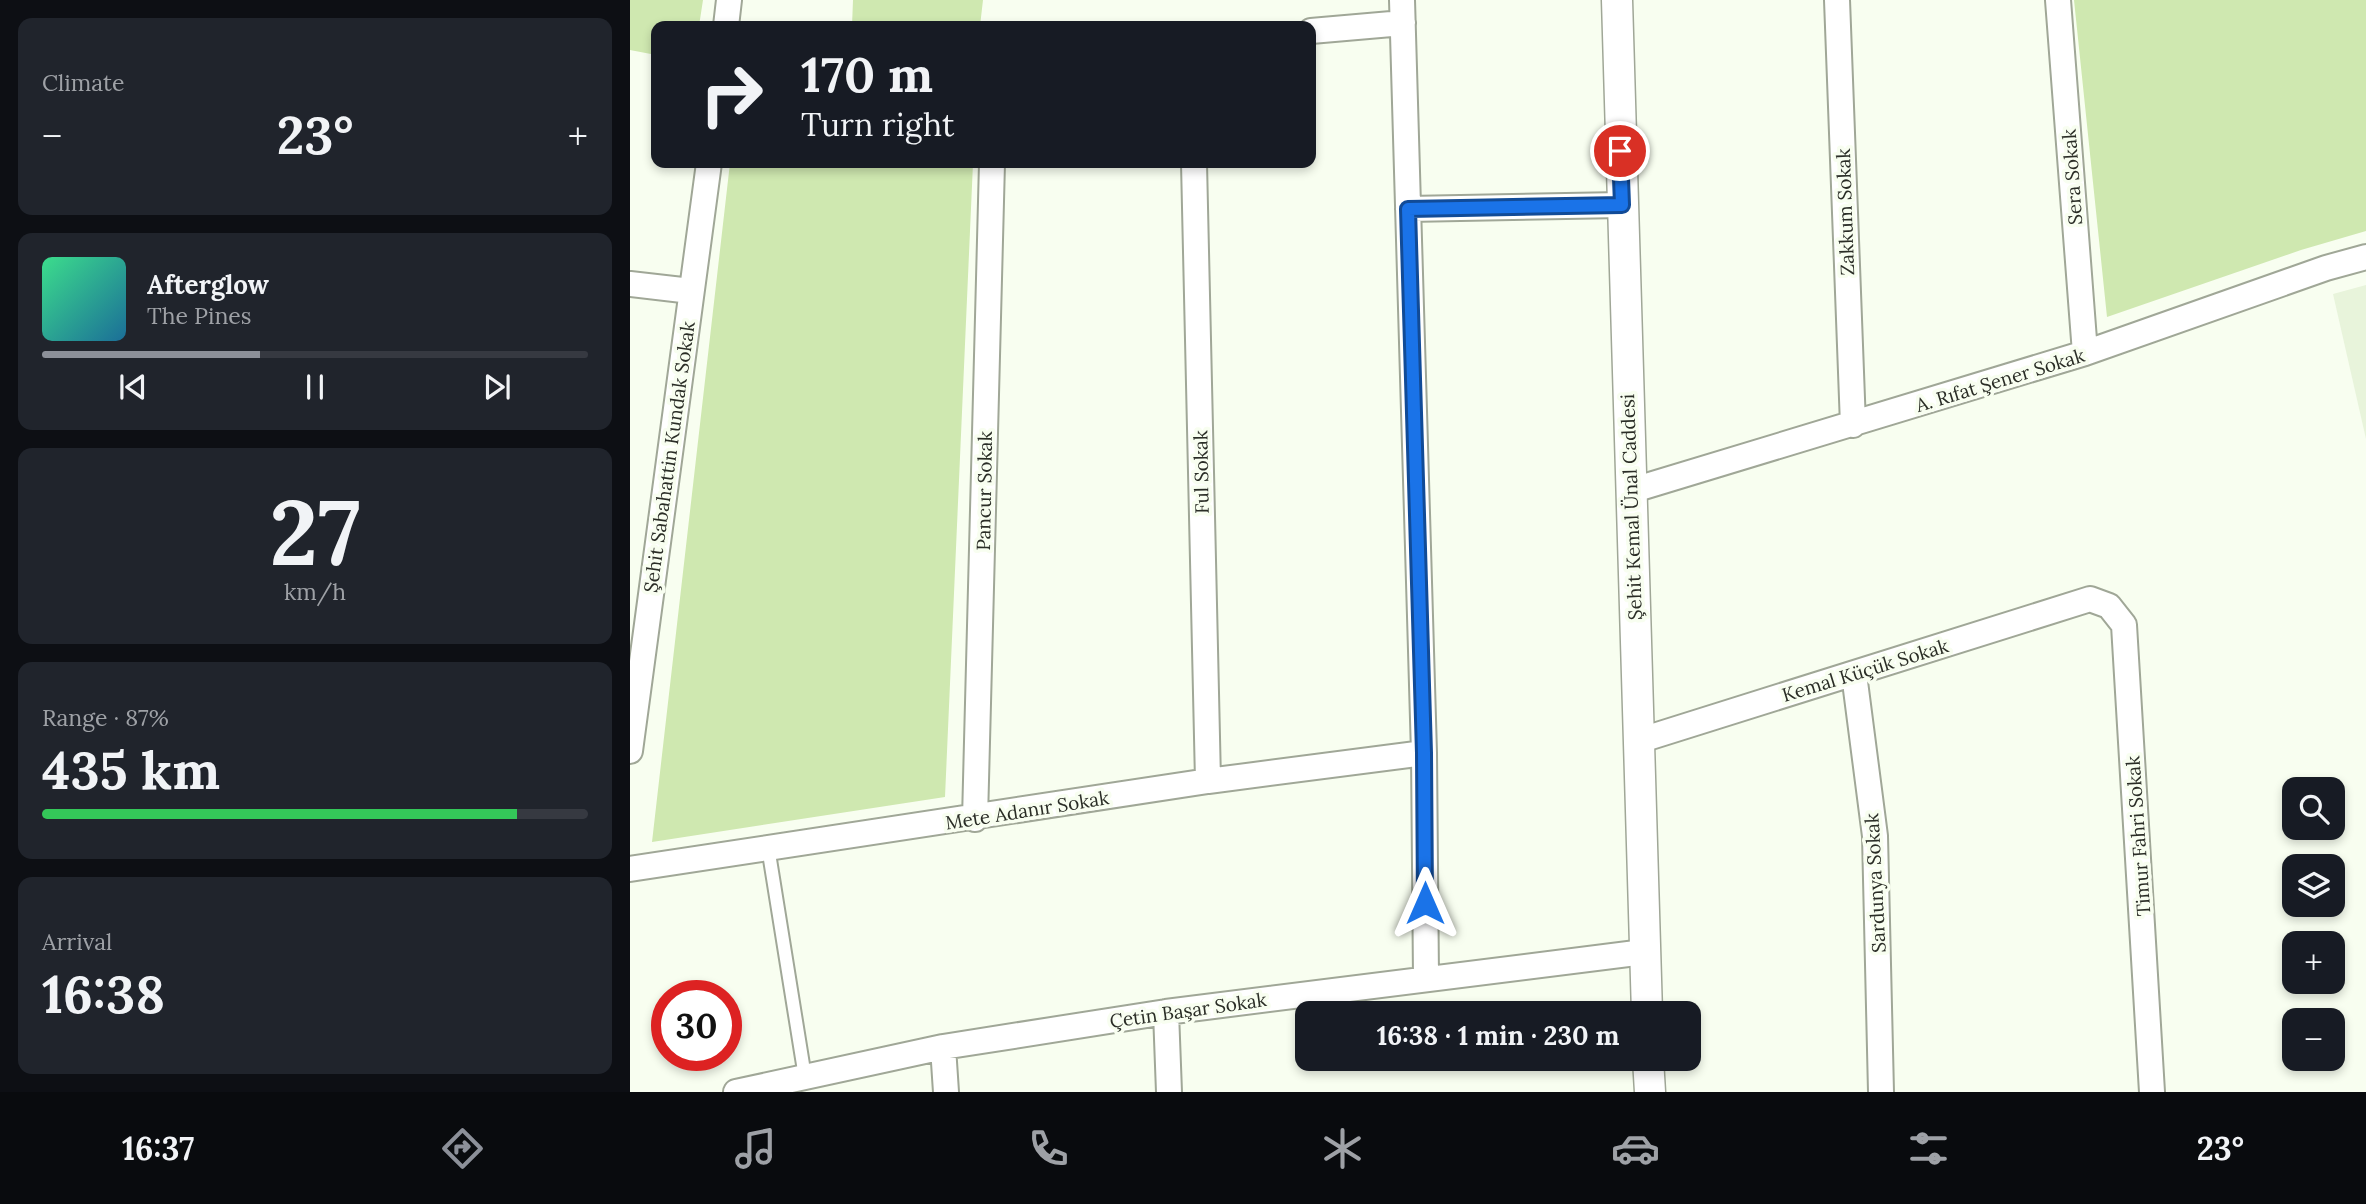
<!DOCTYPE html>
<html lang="en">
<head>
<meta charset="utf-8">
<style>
	:root { --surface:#171b24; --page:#20242c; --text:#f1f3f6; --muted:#9ea1a6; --line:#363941; --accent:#8c9099 }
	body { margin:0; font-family:Lora,serif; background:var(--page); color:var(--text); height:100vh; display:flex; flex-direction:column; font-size:26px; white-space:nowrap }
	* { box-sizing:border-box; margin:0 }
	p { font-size:23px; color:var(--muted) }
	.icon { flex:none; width:38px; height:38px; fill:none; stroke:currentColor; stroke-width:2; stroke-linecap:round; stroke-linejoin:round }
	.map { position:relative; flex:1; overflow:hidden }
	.details { display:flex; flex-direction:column; gap:18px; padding:18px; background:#0d0f14; width:630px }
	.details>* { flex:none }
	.top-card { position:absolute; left:21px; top:21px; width:665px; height:147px; border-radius:14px; box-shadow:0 4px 10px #0003; background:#171b24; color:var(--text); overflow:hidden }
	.tools { position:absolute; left:1652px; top:777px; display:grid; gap:14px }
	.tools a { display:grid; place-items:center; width:63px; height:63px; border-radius:14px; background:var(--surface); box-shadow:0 4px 10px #0003; font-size:35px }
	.speed { position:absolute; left:21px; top:980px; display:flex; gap:14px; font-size:35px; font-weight:700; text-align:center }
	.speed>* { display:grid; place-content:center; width:91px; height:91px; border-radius:50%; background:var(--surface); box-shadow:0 4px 10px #0003; line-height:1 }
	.speed .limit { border:10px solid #d22; background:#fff; color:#111 }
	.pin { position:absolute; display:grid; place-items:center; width:60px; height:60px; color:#fff; margin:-30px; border:4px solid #fff; border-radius:50%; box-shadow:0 2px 7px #0007 }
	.me { position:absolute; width:77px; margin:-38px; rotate:0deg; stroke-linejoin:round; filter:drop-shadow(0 0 5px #0008) }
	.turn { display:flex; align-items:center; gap:24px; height:147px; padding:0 35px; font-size:32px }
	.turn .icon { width:91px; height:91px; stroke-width:2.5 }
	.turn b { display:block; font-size:49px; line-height:60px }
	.big { font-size:52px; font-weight:700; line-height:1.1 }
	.details .widget { flex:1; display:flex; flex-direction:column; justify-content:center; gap:10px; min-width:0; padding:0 24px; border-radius:14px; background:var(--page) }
	.details .dial { align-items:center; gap:0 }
	.dial b { font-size:91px; line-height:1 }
	.song { display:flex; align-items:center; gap:21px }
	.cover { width:84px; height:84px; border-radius:10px; background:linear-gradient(135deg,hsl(150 70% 55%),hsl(200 70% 35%)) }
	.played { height:7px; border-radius:4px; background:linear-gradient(90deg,var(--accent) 40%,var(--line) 40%) }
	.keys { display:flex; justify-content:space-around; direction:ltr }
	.heat { display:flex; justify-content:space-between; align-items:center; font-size:38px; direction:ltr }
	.charge { height:10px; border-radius:5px; background:linear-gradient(90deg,#34c759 87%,var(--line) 0) }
	.trip { position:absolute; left:665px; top:1001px; width:406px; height:70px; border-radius:14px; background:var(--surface); box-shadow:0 4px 10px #0003; font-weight:700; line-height:70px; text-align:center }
	.menu { display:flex; height:112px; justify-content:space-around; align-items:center; background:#090b0e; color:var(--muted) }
	.menu .icon { width:49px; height:49px }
	.menu .selected { color:var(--accent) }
	.menu b { font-size:32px; color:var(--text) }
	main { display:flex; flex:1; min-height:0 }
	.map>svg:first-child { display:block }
	.built { fill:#e8f4db }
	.green { fill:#cfe8b0 }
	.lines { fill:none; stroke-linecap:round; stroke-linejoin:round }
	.service-casing { stroke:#a0a797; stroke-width:16 }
	.minor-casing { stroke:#a0a797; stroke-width:28 }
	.tertiary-casing { stroke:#a0a797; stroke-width:33 }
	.service { stroke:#fff; stroke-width:12 }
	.minor { stroke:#fff; stroke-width:24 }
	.tertiary { stroke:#fff; stroke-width:30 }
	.route-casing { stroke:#114b97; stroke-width:18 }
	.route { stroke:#1a73e8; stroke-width:12 }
	.labels { text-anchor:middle; stroke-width:7; stroke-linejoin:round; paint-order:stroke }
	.street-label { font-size:19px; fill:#2a2d26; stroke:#f8fef0 }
</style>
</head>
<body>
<main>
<section class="details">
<div class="widget"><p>Climate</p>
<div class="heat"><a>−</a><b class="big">23°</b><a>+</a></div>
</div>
<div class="widget">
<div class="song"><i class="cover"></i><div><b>Afterglow</b><p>The Pines</p></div></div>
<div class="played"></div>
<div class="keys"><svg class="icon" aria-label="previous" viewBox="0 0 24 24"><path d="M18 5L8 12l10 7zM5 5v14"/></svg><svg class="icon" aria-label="pause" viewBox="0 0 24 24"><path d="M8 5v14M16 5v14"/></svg><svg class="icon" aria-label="next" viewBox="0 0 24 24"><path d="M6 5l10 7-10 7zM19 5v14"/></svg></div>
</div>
<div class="widget dial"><b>27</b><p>km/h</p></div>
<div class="widget"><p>Range · 87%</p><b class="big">435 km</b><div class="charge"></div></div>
<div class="widget"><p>Arrival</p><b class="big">16:38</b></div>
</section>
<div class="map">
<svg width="1736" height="1092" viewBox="0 0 1736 1092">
	<rect width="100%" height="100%" fill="#f8fef0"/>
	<path class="built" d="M1736,285v154l-33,-145z"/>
	<path class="green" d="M0,0h73l-4,26h-43v29l-26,-5z
		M223,0h130l-3,26h-128z
		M1444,0h292v231l-65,19 -194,67z
		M100,163h243l-28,634 -293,45z"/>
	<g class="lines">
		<defs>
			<path id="service" d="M138,847l37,230"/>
			<path id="minor" d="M772,0l22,753 2,225
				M1207,0l16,425
				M1428,0l27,353
				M96,26l3,-26
				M681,31l92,-8
				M564,163l14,618
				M778,209l214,-4
				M0,284l61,7
				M1000,491l455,-138 241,-85 40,-11
				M1224,674l21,162 6,256
				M1008,741l452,-142 19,7 15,19 28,467
				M0,751l79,-588
				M345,819l17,-656
				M0,869l578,-88 216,-28
				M536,1012l3,80
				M313,1047l3,45
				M106,1092l207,-45 223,-35 478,-60"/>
			<path id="tertiary" d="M987,0l30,1013
				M1018,1059l2,33"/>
		</defs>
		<use href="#service" class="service-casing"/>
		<use href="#minor" class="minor-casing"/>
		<use href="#tertiary" class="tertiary-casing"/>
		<use href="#service" class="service"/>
		<use href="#minor" class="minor"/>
		<use href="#tertiary" class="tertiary"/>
	</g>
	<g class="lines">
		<defs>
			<path id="route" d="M795,903l-1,-150 -16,-544 214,-4 -2,-54"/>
		</defs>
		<use href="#route" class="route-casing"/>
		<use href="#route" class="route"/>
	</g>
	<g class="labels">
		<g class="street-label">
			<text transform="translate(1442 177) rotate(-94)" y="7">Sera Sokak</text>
			<text transform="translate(1215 212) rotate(-92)" y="7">Zakkum Sokak</text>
			<text transform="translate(1370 380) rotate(-17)" y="7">A. Rıfat Şener Sokak</text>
			<text transform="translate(39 457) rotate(-82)" y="7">Şehit Sabahattin Kundak Sokak</text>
			<text transform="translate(571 472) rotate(-91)" y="7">Ful Sokak</text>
			<text transform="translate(354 491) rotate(-89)" y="7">Pancur Sokak</text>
			<text transform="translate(1001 507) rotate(-92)" y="7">Şehit Kemal Ünal Caddesi</text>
			<text transform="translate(1235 670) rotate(-17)" y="7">Kemal Küçük Sokak</text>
			<text transform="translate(397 810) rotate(-9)" y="7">Mete Adanır Sokak</text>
			<text transform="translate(1508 836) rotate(-94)" y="7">Timur Fahri Sokak</text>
			<text transform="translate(1245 883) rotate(-93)" y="7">Sardunya Sokak</text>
			<text transform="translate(558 1010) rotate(-8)" y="7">Çetin Başar Sokak</text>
		</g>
	</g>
</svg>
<div class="tools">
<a><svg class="icon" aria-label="search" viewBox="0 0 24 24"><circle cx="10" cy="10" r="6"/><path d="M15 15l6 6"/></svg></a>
<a><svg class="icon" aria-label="layers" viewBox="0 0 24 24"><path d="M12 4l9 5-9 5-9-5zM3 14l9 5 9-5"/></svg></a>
<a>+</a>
<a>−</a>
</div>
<div class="speed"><div class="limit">30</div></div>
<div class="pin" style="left:990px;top:151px;background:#d93025"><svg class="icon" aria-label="arrive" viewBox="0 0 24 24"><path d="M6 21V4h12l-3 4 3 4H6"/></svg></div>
<svg class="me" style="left:795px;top:903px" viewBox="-20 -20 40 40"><path d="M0-17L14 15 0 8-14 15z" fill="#1a73e8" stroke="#fff" stroke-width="4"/></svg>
<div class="trip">16:38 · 1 min · 230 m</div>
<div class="top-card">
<div class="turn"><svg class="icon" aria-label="right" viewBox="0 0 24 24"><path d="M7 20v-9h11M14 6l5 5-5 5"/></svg><div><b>170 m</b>Turn right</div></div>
</div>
</div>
</main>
<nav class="menu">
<b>16:37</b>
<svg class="icon selected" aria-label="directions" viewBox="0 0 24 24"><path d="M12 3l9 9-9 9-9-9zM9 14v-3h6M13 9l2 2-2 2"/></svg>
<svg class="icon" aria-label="music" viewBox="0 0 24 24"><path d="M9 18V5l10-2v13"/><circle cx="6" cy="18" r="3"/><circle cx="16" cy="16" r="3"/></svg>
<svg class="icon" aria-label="phone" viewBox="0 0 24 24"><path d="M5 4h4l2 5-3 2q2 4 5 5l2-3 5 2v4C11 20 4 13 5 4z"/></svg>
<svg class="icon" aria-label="climate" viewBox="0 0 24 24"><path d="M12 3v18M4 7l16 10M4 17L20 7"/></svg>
<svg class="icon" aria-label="car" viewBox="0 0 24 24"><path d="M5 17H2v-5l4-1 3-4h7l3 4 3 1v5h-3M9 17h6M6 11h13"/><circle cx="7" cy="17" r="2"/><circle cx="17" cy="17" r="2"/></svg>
<svg class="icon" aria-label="filters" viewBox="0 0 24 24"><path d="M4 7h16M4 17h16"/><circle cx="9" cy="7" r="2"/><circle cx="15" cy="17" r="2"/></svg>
<b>23°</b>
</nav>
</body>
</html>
